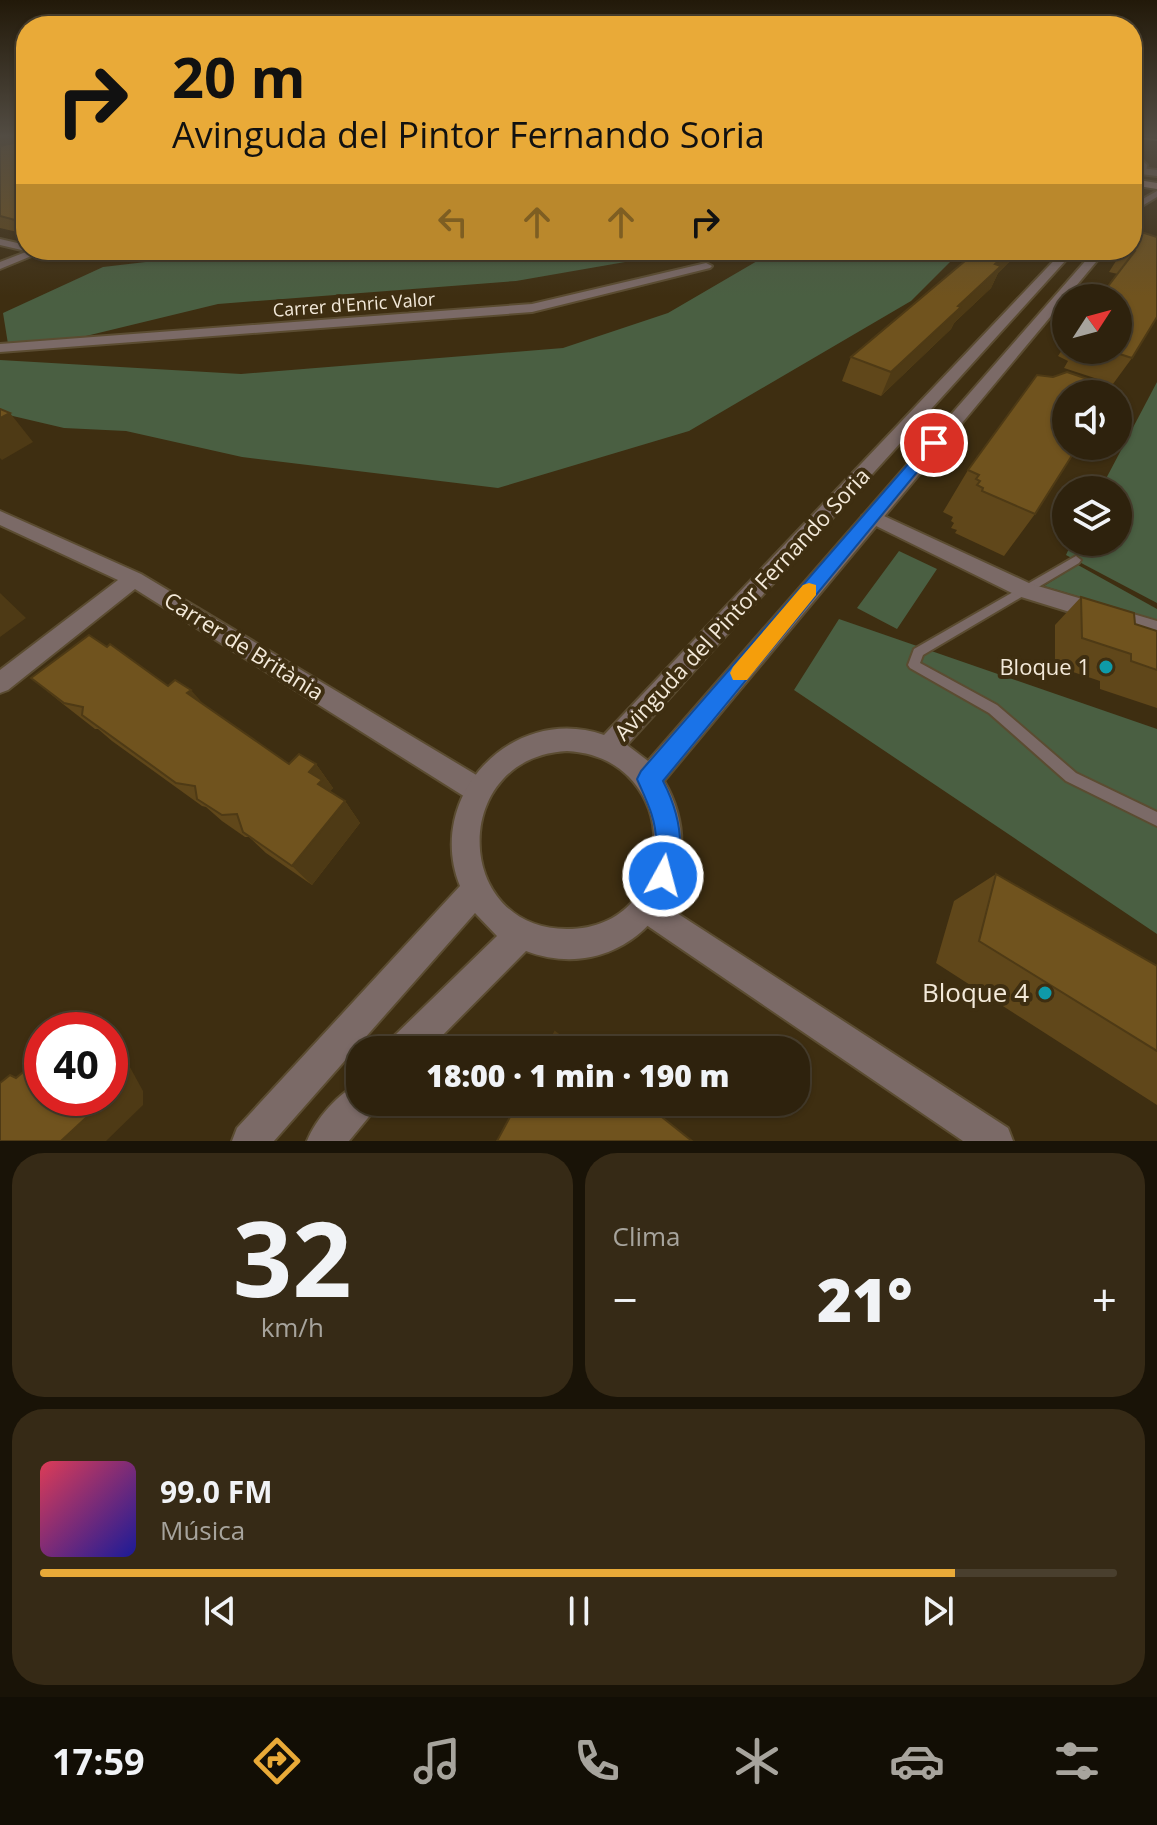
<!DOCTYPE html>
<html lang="es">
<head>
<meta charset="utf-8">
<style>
	:root { --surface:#2e220d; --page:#362a16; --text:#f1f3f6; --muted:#a7a49d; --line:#493f2e; --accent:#e9aa38 }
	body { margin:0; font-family:"Open Sans",sans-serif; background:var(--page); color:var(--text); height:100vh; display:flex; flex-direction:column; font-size:30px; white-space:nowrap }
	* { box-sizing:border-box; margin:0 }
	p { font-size:26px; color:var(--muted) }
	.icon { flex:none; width:44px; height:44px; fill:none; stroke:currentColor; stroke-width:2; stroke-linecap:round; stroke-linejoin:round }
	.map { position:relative; height:1141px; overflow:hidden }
	.sheet { display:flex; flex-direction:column; gap:12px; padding:12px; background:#191307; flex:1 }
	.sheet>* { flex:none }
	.guide { position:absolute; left:16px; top:16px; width:1126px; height:244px; border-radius:32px; box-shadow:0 2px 6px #0004,0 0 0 2px var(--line); background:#e9aa38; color:#111; overflow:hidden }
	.needle { width:52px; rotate:54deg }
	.buttons { position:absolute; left:1052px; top:284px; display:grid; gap:16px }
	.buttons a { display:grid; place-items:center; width:80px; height:80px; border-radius:50%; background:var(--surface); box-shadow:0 2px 6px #0004,0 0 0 2px var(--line); font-size:40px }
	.speed { position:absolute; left:24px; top:1012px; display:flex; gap:16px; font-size:40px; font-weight:700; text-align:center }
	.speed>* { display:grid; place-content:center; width:104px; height:104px; border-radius:50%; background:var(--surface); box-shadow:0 2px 6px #0004,0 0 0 2px var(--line); line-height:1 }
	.speed .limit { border:12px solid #d22; background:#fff; color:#111 }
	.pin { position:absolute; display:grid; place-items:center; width:68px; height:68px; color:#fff; margin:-34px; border:4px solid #fff; border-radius:50%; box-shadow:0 2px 8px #0007 }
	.me { position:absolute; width:88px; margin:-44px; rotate:7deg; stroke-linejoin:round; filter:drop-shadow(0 0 6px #0008) }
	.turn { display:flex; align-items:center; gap:28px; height:168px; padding:0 24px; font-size:36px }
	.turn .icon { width:104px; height:104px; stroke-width:2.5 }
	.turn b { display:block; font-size:56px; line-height:68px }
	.lanes { display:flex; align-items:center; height:76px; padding:0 24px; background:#0003; justify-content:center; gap:40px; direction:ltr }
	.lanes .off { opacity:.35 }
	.big { font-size:60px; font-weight:800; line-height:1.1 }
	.sheet .tile { flex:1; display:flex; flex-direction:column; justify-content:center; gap:12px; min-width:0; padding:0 28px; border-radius:32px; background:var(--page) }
	.sheet .dial { align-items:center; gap:0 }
	.dial b { font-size:104px; line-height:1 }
	.song { display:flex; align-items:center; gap:24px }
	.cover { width:96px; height:96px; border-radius:12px; background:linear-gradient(135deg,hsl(350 70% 55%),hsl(240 70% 35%)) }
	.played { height:8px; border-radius:4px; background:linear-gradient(90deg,var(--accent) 85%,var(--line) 85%) }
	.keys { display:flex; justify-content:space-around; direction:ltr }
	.heat { display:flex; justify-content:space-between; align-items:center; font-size:44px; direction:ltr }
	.sheet .tiles { flex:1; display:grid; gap:12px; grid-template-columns:1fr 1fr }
	.tile:last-child { grid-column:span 2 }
	.trip { position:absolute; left:346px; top:1036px; width:464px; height:80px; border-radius:32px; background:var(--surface); box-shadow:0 2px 6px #0004,0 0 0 2px var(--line); font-weight:800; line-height:80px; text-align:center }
	.tabs { display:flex; height:128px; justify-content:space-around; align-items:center; background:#120e05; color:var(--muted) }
	.tabs .icon { width:56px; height:56px }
	.tabs .active { color:var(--accent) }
	.tabs b { font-size:36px; color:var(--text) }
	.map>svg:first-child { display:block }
	.green { fill:#4a5f42 }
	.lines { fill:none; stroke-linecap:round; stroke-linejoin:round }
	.service-casing { stroke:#5b4c31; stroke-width:4 }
	.pedestrian-casing { stroke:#5b4c31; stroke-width:4 }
	.minor-casing { stroke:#5b4c31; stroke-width:4 }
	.tertiary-casing { stroke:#5b4c31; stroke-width:4 }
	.secondary-casing { stroke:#5b4c31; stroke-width:4 }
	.service { fill:#7b6a67; fill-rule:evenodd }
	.pedestrian { fill:#7b6a67; fill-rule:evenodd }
	.minor { fill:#7b6a67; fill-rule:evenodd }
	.tertiary { fill:#7b6a67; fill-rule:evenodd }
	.secondary { fill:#a48a85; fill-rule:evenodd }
	.tram { stroke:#a79a85; stroke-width:2 }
	.wall { fill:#60471a }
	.shaded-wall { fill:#4e3a15 }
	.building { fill:#70531e; stroke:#4e3a15; stroke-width:2 }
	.route { fill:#1a73e8; stroke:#114b97; stroke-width:2 }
	.slow { fill:#f59e0b }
	.culture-dot { fill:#0f9aa8; stroke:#3e2e11; stroke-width:3 }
	.labels { text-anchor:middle; stroke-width:8; stroke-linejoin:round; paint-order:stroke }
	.far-street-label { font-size:18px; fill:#f3e9d9; stroke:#3e2e11 }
	.street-label { font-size:22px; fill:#f3e9d9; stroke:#3e2e11 }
	.poi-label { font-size:22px; fill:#f3e9d9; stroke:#3e2e11; text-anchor:end }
	.near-poi-label { font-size:26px; fill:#f3e9d9; stroke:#3e2e11; text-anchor:end }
</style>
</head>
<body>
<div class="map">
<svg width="1157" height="1141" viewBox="0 0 1157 1141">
	<rect width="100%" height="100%" fill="#3e2e11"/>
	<path class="green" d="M248,250h446l-178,31 -298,23 -132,32 -78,8 -5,-31 100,-46z
		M751,250h211l-51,51 -222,130 -191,57 -256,-31 -116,-26 -62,-3 -64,-15v-53l241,14 322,-26 105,-35 96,-56z
		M1157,382v221l-91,-48 6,-13h46v-52h-18z
		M899,551l38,18 -40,60 -40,-21z
		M1078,565l79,44v11l-113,-34z
		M839,619l318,110v205l-363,-244z"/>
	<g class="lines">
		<defs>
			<path id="service" d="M1076,556l5,4 -2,3 -156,92 -3,8 77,42 79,68 81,39v14l-91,-45 -77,-68 -79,-45 -2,-3 6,-16z"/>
			<path id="pedestrian" d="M95,250h25l-22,5 -4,-3z"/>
			<path id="minor" d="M0,136l26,4v4l-26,-4z
				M1132,150l15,15 -1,7 -7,-2z
				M0,239l26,6v5h4l-4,1 -26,-6z
				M31,250h15l-46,19v-7z
				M706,263l6,3 -2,2 -178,44 -532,40v-8l532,-40z
				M871,510l160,74 126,37v18l-139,-43 -154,-76 -2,-4z
				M0,511l141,63 347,208 4,9 -4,9 -9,4 -9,-4 -335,-211 -127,101 -8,3v-23l118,-90 -118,-55z
				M646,893l362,235 5,13h-50l-327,-223 -5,-10 5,-10z"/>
			<path id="tertiary" d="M1132,167l25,3v6l-25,-3z
				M1157,191v6l-25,15v-7z
				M1064,250h11l-448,495 21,16 447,-511h11l-442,531c56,95 -32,210 -138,170l-98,99h-41l5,-12 105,-102 -22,-23 -201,228h-42l5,-13 223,-242c-36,-89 52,-183 144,-151zM567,751c118,6 115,178 0,178 -115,0 -118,-172 0,-178z
				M360,1083v19h17l-5,11 -23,28h-42c9,-22 31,-48 53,-58z"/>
			<path id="secondary" d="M1132,179l25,4v6l-25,-4z"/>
		</defs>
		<use href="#service" class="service-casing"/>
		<use href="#pedestrian" class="pedestrian-casing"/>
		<use href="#minor" class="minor-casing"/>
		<use href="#tertiary" class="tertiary-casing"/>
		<use href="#secondary" class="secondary-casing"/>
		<use href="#service" class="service"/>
		<use href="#pedestrian" class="pedestrian"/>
		<use href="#minor" class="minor"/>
		<use href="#tertiary" class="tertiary"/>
		<use href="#secondary" class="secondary"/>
		<path class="tram" d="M1132,137l25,3"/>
	</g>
	<path class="wall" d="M0,136l16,6 6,-1v-4l-10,-1h14v98l-26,-6z
		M1138,231l-6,127 -19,26 -49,-16 4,-7 -10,-5 8,-12v6h52v-76l-9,-2 14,-22h9z
		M974,250h47l-23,23 -7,15 -37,35 -3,6 -70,67 -39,-15 9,-24 120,-101z
		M1037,375l-2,139 -31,42 -49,-23 2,-3 -6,-2 3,-5 -3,-2 2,-4 -10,-5 25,-42z
		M1081,597l54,27 22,7v77l-57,-19v-8l-45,-15v-41z
		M107,647l61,39 37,20 84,58h27l17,24 -3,3 15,10 15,22 -48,62 -46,-32 -17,-16h-4l-23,-16 -16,-14 -4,-1 -90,-65 -14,-12h-3l-32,-25 -32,-26z
		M996,874l161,92v139l-221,-142 18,-62z"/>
	<path class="shaded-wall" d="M5,136h7l6,10 -18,5v-14z
		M123,250h76l-72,9z
		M1010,250h11l-23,23 -7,15 -37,35 -3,6 -70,67 10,-24 67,-66 37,-42z
		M10,413l23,29 -31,18 -2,-2v-40z
		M0,593l26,25 -26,19z
		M191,690l23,26 -27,-23z
		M316,764l17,24 -3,3 5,16 -26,-35z
		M345,801l15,22 -48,62 -20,-19z
		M110,1037l4,1 29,53v14l-37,36h-45l42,-43h7z"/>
	<path class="building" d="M22,136h4v87l-26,-7v-70l22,-5z
		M1138,231l19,6v80l-25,41 -25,-8h11v-52h-19l36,-47 -3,-1v-12z
		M978,250h32l-15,14 6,2 -43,40 3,1 -70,65 -40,-15z
		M1067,372l47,16 -4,6h-44v52h12l-43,68 -53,-23 1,-3 -6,-3 3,-4 -4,-2 3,-4 -11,-5 69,-95 16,2z
		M0,409l10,4 -10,5z
		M1081,597l53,16 1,11 22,7v39l-26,-9v-7l-49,-16z
		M89,635l18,12 3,-3 58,42 7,-6 16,10 -4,3 102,71 10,-10 17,10 -7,8 13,8 -4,4 27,17 -53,65 -49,-34 -6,-18 -15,1 -25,-16 -2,-13 -19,-3 -94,-68 1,-8 -19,-4 -33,-25z
		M996,874l161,92v85l-178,-110z
		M555,1032l23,18h-33z
		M42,1056v42h61v4l-42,39h-61v-58l10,-8 6,3z
		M518,1102h125l49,39h-195z"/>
	<linearGradient id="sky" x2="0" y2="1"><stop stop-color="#221909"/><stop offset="0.46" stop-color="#524c43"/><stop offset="1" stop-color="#524c43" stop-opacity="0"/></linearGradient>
	<rect width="1157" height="296" fill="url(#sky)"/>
	<path class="route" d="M929,440l12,3 -278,338c17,33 24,68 9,104l-9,4 -9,-4c-6,-15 2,-28 2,-44 0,-23 -10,-41 -19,-62l4,-8z"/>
	<path class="slow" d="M809,583l7,2v10l-69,85h-14l-3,-7 3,-6 70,-82z"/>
	<g class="culture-dot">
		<circle cx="1106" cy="667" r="8"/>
		<circle cx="1045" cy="993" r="8"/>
	</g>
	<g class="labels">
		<g class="far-street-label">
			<text transform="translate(354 305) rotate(-4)" y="6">Carrer d'Enric Valor</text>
		</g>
		<g class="street-label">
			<text transform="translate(742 604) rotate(-47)" y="8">Avinguda del Pintor Fernando Soria</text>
			<text transform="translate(244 646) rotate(32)" y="8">Carrer de Britània</text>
		</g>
		<g class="poi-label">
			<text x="1090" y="675">Bloque 1</text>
		</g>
		<g class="near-poi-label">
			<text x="1029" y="1002">Bloque 4</text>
		</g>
	</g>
</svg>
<div class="buttons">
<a><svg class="needle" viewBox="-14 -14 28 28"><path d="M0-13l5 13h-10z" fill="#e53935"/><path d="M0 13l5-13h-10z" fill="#a7a49d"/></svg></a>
<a><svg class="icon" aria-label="sound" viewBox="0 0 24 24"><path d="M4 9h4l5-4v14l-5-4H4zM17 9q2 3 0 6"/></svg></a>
<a><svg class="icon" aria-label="layers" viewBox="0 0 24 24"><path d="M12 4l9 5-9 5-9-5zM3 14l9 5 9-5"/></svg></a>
</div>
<div class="speed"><div class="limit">40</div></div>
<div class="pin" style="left:934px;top:443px;background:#d93025"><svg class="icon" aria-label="arrive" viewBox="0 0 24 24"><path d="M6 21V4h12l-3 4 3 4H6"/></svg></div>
<svg class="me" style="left:663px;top:876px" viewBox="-20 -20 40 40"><circle r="17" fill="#1a73e8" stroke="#fff" stroke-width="3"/><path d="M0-11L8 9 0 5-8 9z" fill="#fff"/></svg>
<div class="trip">18:00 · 1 min · 190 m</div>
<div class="guide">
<div class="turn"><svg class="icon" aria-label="right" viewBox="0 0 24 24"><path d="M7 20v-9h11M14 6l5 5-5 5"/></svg><div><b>20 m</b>Avinguda del Pintor Fernando Soria</div></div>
<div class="lanes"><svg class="icon off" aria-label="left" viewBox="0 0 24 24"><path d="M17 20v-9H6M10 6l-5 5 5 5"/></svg><svg class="icon off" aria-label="ahead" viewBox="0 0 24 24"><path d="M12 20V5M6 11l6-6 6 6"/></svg><svg class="icon off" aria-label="ahead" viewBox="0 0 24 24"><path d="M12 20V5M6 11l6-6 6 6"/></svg><svg class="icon" aria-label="right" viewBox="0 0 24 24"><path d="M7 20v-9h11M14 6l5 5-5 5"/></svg></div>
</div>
</div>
<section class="sheet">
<div class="tiles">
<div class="tile dial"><b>32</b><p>km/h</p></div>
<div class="tile"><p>Clima</p>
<div class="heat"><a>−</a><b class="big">21°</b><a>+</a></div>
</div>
<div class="tile">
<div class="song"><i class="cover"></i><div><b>99.0 FM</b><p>Música</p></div></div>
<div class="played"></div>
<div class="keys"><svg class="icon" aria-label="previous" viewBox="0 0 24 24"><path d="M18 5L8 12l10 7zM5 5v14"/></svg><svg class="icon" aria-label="pause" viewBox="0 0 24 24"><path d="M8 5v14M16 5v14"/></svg><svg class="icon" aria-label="next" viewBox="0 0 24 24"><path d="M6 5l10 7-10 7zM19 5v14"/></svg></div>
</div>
</div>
</section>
<nav class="tabs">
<b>17:59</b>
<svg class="icon active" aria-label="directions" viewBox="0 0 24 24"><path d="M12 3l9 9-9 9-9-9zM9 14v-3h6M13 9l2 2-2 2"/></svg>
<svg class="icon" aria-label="music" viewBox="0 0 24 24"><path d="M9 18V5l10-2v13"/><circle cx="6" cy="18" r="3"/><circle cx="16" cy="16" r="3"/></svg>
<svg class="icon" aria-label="phone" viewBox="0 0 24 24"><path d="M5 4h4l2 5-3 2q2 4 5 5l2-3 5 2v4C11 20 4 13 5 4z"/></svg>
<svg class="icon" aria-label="climate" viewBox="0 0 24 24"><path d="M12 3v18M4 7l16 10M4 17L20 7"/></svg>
<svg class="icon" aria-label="car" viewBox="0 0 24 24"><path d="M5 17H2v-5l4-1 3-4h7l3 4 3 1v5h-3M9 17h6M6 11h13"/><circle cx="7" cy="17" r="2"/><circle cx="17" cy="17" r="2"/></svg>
<svg class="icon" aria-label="filters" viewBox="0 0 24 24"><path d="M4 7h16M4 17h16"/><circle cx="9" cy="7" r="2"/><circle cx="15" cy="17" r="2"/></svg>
</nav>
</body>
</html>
